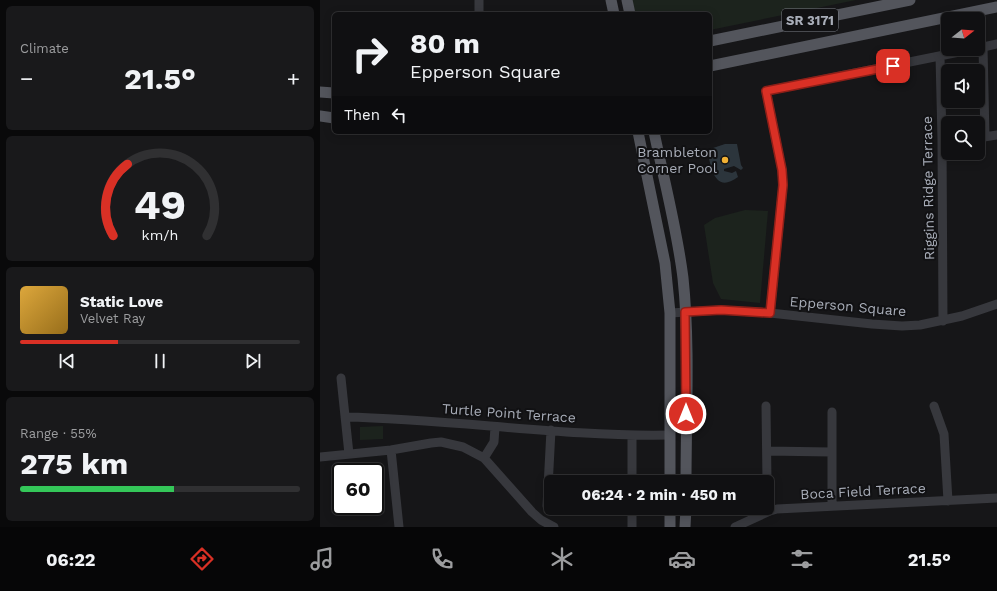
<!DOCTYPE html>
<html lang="en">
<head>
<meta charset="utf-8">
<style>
	:root { --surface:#101012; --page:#19191b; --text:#f1f3f6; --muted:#9c9d9f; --line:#303032; --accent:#d93025 }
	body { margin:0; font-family:"Work Sans",sans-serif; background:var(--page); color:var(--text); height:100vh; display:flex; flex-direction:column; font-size:15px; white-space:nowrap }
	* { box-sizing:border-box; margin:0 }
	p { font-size:13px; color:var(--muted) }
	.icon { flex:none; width:22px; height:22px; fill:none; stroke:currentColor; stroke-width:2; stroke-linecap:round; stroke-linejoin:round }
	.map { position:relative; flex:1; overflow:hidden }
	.panel { display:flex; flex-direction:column; gap:6px; padding:6px; background:#09090a; width:320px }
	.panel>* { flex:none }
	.banner { position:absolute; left:12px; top:12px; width:380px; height:122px; border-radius:6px; box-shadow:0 2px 10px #0003,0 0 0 1px var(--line); background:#101012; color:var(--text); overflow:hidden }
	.needle { width:26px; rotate:73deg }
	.fabs { position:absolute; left:621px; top:12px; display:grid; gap:8px }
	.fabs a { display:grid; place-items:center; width:44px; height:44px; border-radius:6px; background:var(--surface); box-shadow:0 2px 10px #0003,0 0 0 1px var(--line); font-size:20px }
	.speed { position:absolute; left:12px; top:463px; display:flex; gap:8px; font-size:20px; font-weight:700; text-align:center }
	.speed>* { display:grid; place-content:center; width:52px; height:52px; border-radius:50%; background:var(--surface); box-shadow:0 2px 10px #0003,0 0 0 1px var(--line); line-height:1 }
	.speed .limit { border:2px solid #111; border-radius:6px; background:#fff; color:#111 }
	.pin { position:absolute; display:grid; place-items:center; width:34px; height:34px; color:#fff; margin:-17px; border-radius:8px; box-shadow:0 2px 6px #0006 }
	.me { position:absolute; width:44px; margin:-22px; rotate:0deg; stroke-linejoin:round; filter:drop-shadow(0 0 3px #0008) }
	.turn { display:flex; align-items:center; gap:14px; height:84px; padding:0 12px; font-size:18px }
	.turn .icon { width:52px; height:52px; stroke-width:2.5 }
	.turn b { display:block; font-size:28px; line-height:34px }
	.then { display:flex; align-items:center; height:38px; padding:0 12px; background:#0003; gap:8px; font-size:15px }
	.big { font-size:30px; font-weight:700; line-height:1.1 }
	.panel .tile { flex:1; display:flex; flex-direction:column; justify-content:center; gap:6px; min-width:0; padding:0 14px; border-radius:6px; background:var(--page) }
	.panel .dial { align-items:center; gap:0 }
	.dial svg { height:104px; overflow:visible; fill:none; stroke:var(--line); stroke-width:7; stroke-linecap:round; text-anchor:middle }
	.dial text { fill:var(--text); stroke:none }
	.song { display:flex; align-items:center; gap:12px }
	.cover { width:48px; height:48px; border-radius:6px; background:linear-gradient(135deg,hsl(40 70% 55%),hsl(40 70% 35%)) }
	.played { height:4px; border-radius:2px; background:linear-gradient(90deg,var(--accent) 35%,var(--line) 35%) }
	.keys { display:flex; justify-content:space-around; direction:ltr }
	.heat { display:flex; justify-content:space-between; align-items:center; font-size:22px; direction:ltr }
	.charge { height:6px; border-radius:3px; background:linear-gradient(90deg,#34c759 55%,var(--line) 0) }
	.trip { position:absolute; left:224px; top:475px; width:230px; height:40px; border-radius:6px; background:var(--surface); box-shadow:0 2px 10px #0003,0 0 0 1px var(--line); font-weight:700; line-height:40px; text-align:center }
	.tabs { display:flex; height:64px; justify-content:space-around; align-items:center; background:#060607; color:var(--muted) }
	.tabs .icon { width:28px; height:28px }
	.tabs .on { color:var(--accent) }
	.tabs b { font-size:18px; color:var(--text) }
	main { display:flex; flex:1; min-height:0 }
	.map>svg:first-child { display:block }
	.green { fill:#1c231d }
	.water { fill:#2c353c }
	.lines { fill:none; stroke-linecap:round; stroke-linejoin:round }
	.minor { stroke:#37383d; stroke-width:9 }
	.major { stroke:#53555c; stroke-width:11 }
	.route-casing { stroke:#8d1f18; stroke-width:10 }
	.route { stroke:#d93025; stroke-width:7 }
	.poi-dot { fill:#f2b134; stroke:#111113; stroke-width:1.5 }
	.labels { text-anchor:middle; stroke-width:4; stroke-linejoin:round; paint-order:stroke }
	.shield { fill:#111113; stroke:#7b7e86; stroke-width:1 }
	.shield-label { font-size:13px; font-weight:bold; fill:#a8adb8 }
	.poi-label { font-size:14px; fill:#a8adb8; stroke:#111113; text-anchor:end }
	.street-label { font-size:14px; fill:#a8adb8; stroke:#111113 }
</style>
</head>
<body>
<main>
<section class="panel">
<div class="tile"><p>Climate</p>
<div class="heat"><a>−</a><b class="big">21.5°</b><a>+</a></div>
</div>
<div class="tile dial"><svg viewBox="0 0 100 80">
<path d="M14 69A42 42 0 1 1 86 69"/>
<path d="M14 69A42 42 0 0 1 25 14" stroke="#d93025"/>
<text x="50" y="56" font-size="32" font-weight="700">49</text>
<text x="50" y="72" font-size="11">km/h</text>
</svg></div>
<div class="tile">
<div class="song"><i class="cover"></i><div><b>Static Love</b><p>Velvet Ray</p></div></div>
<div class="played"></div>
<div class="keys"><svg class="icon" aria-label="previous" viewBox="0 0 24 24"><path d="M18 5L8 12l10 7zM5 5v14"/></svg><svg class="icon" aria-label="pause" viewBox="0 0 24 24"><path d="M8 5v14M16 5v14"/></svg><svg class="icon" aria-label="next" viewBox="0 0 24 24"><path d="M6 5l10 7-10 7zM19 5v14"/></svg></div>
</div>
<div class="tile"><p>Range · 55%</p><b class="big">275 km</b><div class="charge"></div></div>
</section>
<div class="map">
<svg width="677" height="527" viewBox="0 0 677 527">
	<rect width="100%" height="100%" fill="#161618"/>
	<path class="green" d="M312,0h224l-146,30v-16h-75z
		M425,210l23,1 -8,92 -39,-4 -8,-16 -9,-58 11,-7z
		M63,426v13l-23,1v-13z"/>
	<path class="water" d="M405,144h12l4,21 2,3 -2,2 -7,-4 -10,3v2l8,2 4,-2 2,6c-24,18 -27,-11 -31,-27z"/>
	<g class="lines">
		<path class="minor" d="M159,0v14
			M663,47l2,90
			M659,48l18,-4
			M620,56l2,83 1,182
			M658,138l19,-3
			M350,313l51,-3 49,3 102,11 30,2 18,-1 42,-9 35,-12
			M450,313l13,-128 -1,-15 -16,-79 208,-42
			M21,378l8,76
			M446,406l1,76
			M614,406l10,28 4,67
			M25,417c109,2 217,20 325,18
			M71,450l8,77
			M447,451l64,1
			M0,457l71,-7 40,-7 10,-1 22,5 21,11 48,54 9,8 13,7
			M164,458l10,-16 1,-15
			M312,482v-46
			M447,494l3,17
			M227,506l4,-76
			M512,506v-94
			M312,527v-19
			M415,527l35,-16 7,-2 220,-11"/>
		<path class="major" d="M291,0l3,14
			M307,0l3,14
			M390,41l200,-41
			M390,66l287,-59
			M0,92l14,1
			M0,116l14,2
			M318,132l27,131 5,50v169
			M334,132c10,48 23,97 29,146 7,67 3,137 3,204
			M350,527v-19
			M365,527l1,-19"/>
	</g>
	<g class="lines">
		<defs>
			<path id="route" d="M366,414l-1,-102 36,-2 49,3 13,-128 -1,-15 -16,-79 127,-25"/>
		</defs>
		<use href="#route" class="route-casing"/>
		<use href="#route" class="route"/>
	</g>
	<circle class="poi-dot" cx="405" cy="160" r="4"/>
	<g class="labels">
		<rect class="shield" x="462" y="9" width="56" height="22" rx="3"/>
		<g class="shield-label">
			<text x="490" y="25">SR 3171</text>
		</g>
		<g class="poi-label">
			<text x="397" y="157">Brambleton<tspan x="397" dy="16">Corner Pool</tspan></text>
		</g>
		<g class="street-label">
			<text transform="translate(608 188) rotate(-91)" y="5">Riggins Ridge Terrace</text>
			<text transform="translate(528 306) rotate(5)" y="5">Epperson Square</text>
			<text transform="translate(189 413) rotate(4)" y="5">Turtle Point Terrace</text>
			<text transform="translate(543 491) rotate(-3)" y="5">Boca Field Terrace</text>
		</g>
	</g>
</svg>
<div class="fabs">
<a><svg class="needle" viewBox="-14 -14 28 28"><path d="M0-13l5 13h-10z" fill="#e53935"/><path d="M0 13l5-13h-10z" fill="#9c9d9f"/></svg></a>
<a><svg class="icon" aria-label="sound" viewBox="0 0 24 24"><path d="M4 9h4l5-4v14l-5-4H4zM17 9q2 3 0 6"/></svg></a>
<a><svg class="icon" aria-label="search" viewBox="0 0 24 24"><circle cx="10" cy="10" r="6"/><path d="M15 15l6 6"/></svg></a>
</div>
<div class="speed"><div class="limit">60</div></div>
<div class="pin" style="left:573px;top:66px;background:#d93025"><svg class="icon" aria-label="arrive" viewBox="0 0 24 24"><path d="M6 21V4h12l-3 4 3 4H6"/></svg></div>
<svg class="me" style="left:366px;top:414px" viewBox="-20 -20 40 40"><circle r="17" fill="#d93025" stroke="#fff" stroke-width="3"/><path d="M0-11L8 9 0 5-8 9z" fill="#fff"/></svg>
<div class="trip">06:24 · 2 min · 450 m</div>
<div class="banner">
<div class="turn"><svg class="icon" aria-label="right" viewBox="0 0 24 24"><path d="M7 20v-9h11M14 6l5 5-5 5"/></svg><div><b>80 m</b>Epperson Square</div></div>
<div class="then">Then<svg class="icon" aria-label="left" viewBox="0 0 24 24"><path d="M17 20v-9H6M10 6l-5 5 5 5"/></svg></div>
</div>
</div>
</main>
<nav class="tabs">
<b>06:22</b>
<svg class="icon on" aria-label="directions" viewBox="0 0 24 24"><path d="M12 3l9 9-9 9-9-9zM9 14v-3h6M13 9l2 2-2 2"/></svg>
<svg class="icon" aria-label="music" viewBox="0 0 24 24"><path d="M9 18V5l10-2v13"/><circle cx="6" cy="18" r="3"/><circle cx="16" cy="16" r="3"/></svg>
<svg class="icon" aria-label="phone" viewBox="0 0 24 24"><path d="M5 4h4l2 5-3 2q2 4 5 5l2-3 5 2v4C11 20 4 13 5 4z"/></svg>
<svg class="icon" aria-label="climate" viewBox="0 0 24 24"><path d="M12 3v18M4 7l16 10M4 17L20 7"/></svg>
<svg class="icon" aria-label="car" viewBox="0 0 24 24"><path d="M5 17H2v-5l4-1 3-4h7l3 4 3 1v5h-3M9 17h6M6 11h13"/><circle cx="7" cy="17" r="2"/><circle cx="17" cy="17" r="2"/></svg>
<svg class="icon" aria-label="filters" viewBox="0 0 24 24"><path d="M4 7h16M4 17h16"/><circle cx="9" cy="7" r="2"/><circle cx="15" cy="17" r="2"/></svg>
<b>21.5°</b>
</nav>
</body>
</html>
